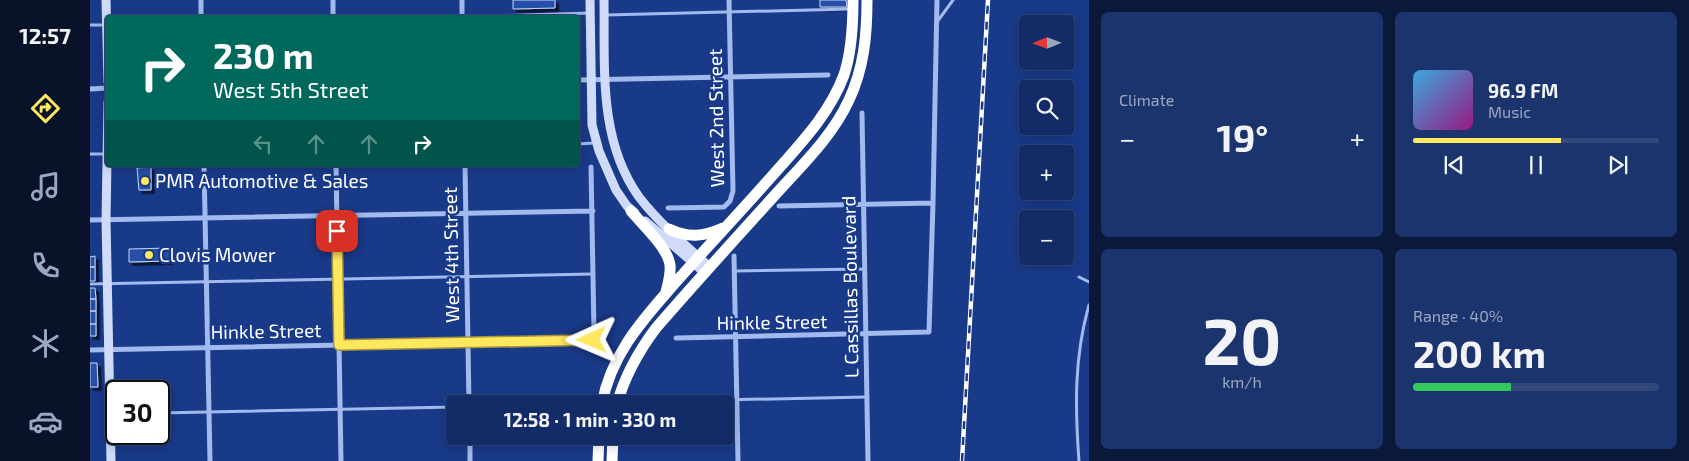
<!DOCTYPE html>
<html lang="en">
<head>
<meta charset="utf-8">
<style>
	:root { --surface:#132c67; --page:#1c346d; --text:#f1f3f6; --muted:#9da7c0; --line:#32487b; --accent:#ffe75e }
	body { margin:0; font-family:"Exo 2",sans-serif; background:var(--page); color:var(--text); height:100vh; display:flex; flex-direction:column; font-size:19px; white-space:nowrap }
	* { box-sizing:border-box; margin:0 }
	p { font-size:16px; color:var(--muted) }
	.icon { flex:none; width:28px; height:28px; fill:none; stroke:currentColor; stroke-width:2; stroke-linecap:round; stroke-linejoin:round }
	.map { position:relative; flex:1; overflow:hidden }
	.details { display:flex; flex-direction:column; gap:12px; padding:12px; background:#0a1839; width:600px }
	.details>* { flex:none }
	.guide { position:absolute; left:15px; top:15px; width:475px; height:152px; border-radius:5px; box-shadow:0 2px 12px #0003,0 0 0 1px var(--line); background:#00695c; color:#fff; overflow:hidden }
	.needle { width:32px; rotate:269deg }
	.buttons { position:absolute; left:929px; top:15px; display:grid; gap:10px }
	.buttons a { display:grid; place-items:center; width:55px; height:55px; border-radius:5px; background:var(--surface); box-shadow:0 2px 12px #0003,0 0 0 1px var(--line); font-size:25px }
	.speed { position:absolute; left:15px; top:380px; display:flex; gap:10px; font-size:25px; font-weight:700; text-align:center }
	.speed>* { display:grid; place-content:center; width:65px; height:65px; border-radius:50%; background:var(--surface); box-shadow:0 2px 12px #0003,0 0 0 1px var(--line); line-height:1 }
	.speed .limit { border:2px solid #111; border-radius:8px; background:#fff; color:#111 }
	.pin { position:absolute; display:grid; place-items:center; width:42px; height:42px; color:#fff; margin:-21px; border-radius:10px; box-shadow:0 2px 8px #0006 }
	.me { position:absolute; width:55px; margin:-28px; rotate:269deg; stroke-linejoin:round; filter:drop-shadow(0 0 4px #0008) }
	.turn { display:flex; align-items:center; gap:18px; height:105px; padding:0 25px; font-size:22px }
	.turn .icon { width:65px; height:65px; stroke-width:2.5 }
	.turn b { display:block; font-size:35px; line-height:42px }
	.lanes { display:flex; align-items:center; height:48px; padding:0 25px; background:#0003; justify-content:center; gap:25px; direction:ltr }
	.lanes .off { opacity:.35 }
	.big { font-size:38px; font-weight:700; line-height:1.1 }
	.details .widget { flex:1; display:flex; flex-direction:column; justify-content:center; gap:8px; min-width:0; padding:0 18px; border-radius:8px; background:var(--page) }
	.details .dial { align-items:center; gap:0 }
	.dial b { font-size:65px; line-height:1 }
	.song { display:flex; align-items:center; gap:15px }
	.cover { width:60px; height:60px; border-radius:8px; background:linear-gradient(135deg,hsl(200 70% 55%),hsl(310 70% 35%)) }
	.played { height:5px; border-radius:2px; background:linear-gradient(90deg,var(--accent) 60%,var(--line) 60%) }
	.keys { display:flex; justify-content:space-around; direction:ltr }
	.heat { display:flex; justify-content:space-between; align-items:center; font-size:28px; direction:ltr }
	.charge { height:8px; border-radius:4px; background:linear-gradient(90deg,#34c759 40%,var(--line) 0) }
	.details .tiles { flex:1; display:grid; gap:12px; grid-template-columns:repeat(2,1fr) }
	.trip { position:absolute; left:356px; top:395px; width:288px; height:50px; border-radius:5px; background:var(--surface); box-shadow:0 2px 12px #0003,0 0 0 1px var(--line); font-weight:700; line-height:50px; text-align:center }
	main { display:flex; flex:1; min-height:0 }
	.tab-bar { display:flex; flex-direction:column; width:90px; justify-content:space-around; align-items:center; background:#081229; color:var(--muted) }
	.tab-bar .icon { width:35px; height:35px }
	.tab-bar .on { color:var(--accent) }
	.tab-bar b { font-size:22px; color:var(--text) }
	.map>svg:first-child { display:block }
	.building { fill:#274fa8; stroke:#c7d7fa; filter:url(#shadow) }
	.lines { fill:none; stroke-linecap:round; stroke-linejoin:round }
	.lane { stroke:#a2baed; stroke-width:3 }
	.street { stroke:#a2baed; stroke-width:5 }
	.secondary { stroke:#cfdbf9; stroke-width:9 }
	.highway { stroke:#fff; stroke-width:11 }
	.rail-casing { stroke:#fff; stroke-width:4.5 }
	.rail { stroke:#193a89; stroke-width:2.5; stroke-dasharray:8; stroke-linecap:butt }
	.route-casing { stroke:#a6963d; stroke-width:12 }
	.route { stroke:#ffe75e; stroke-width:9 }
	.poi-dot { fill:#ffe75e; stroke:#193a89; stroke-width:2 }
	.labels { text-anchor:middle; stroke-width:5; stroke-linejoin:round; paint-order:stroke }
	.street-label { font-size:19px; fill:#fff; stroke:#193a89 }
	.poi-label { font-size:19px; fill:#fff; stroke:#193a89; text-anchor:start }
</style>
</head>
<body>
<main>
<nav class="tab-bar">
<b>12:57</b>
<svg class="icon on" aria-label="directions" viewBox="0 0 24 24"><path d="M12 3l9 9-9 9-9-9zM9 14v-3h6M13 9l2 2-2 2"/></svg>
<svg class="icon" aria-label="music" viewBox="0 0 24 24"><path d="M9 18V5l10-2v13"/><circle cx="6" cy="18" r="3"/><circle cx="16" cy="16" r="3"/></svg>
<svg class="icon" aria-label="phone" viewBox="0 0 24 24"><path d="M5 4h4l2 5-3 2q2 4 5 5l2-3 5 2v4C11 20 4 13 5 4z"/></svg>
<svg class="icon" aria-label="climate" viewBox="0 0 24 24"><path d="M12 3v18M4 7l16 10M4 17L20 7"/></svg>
<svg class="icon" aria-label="car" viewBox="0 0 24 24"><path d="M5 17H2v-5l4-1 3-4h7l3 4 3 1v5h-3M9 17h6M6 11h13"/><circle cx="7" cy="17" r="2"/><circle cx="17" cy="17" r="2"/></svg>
</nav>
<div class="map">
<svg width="999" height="461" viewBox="0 0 999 461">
	<defs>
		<filter id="shadow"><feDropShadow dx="3.5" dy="3.5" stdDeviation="0" flood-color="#0009"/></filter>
	</defs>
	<rect width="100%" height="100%" fill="#193a89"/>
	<path class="building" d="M423,0h42v8l-42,1z
		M730,0h26l1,7h-27z
		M61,167v23h-12l-2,-22z
		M80,248v13l-41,1v-13z
		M5,256v11h-5v-10z
		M0,267h5v14h-5z
		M0,288h5l1,11h-6z
		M0,299h6v12h-6z
		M0,311h6v13h-6z
		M0,324h6v12h-6z
		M0,363h7l1,24h-8z"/>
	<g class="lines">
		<path class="lane" d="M516,15l244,-6
			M328,18l172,-5
			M847,22l16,-22
			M0,25h14
			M488,144l16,-1
			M0,154h17
			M645,271l129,-2
			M989,277l10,5
			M0,284l502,-10
			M530,402l247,-5
			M69,413l296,-6
			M989,461c-4,-53 -5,-104 10,-156"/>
		<path class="street" d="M111,0v18
			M243,0v18
			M372,0v18
			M488,80l250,-5
			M0,89l18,-1
			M772,113l6,348
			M114,165l6,296
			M246,165l5,296
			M375,165l4,239
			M689,206l154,-3
			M578,208l56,-1 6,-6 3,-10 -4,-191
			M0,220l503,-9
			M644,256l4,205
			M586,338l253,-6 4,-129 4,-203
			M0,350l502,-10 2,-8 -3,-165
			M380,436v25"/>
		<path class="secondary" d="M16,0l2,82
			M500,0l2,125 7,26 17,39 11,16 8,7
			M514,0c1,66 -6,140 35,197 20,26 46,48 71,70
			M18,102l-2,118 5,241
			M555,221l60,52"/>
		<path class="highway" d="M541,211c12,14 37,37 39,54 1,9 -2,19 -4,27
			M579,229c19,9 34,8 54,-1
			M512,404c8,-46 37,-80 66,-113 34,-39 70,-76 104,-115 28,-32 57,-61 72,-101 8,-24 9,-50 9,-75
			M527,404c8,-29 21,-52 39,-76 39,-45 79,-89 119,-133 26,-29 57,-58 74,-95 15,-32 18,-65 18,-100
			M508,461l1,-25
			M522,461l1,-25"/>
		<defs>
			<path id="rail" d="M872,461l26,-461"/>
		</defs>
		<use href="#rail" class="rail-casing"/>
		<use href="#rail" class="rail"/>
	</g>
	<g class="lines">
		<defs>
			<path id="route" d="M247,231l2,114 253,-5"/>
		</defs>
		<use href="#route" class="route-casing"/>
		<use href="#route" class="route"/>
	</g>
	<g class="poi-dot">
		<circle cx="55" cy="181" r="5"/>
		<circle cx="59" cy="255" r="5"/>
	</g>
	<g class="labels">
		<g class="street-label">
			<text transform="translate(626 118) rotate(-91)" y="7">West 2nd Street</text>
			<text transform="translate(361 255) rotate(-91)" y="7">West 4th Street</text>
			<text transform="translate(760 287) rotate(-91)" y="7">L Cassillas Boulevard</text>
			<text transform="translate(682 322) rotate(-1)" y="7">Hinkle Street</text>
			<text transform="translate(176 331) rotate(-1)" y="7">Hinkle Street</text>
		</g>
		<g class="poi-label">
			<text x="65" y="188">PMR Automotive &amp; Sales</text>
			<text x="69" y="262">Clovis Mower</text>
		</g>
	</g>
</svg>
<div class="buttons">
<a><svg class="needle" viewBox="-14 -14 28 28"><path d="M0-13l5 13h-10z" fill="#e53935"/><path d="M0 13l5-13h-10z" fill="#9da7c0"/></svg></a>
<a><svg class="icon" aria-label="search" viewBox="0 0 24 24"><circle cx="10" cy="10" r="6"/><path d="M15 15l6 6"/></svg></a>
<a>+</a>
<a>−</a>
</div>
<div class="speed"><div class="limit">30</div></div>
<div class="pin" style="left:247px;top:231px;background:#d93025"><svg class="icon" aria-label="arrive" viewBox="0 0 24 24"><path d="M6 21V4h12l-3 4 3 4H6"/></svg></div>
<svg class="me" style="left:502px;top:340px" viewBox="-20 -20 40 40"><path d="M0-17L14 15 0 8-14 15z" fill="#ffe75e" stroke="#fff" stroke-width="4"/></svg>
<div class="trip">12:58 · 1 min · 330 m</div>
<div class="guide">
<div class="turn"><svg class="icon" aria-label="right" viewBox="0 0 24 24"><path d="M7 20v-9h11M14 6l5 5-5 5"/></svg><div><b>230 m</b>West 5th Street</div></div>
<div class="lanes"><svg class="icon off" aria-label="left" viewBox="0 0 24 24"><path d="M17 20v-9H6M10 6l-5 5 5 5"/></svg><svg class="icon off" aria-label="ahead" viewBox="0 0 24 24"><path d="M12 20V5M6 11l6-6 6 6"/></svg><svg class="icon off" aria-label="ahead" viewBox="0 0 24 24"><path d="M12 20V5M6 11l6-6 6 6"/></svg><svg class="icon" aria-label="right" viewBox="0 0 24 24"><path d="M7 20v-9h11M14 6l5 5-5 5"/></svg></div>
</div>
</div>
<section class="details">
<div class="tiles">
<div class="widget"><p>Climate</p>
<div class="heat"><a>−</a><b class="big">19°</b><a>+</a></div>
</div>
<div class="widget">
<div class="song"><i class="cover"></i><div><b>96.9 FM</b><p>Music</p></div></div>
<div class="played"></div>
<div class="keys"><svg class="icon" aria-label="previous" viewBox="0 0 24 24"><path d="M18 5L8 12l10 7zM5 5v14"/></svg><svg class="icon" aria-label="pause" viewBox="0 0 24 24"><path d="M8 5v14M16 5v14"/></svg><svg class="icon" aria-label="next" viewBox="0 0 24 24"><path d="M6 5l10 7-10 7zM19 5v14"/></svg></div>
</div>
<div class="widget dial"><b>20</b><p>km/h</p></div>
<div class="widget"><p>Range · 40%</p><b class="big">200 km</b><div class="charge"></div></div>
</div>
</section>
</main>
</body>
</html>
